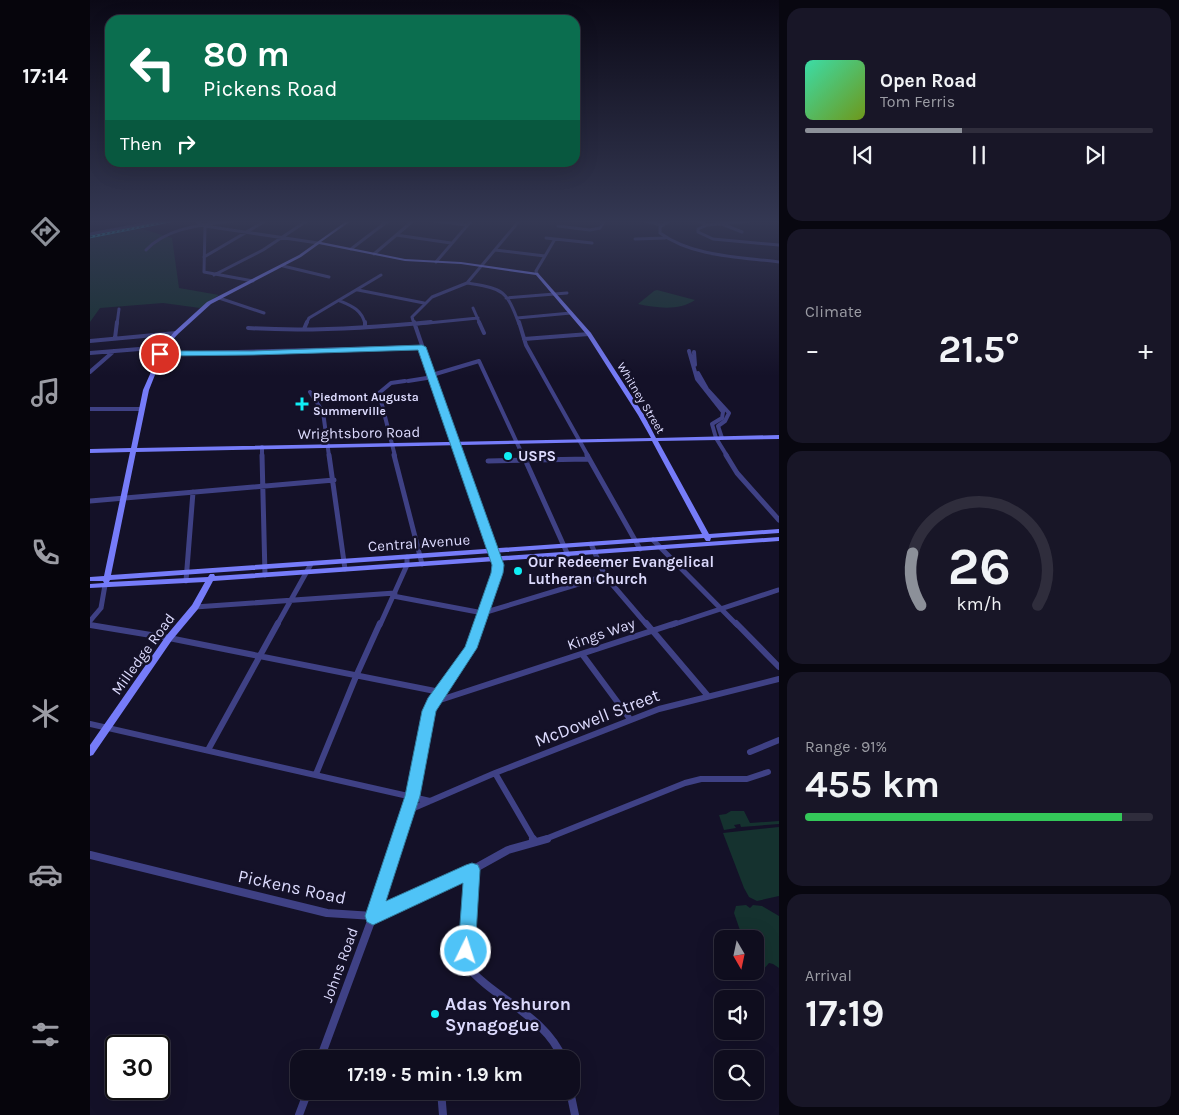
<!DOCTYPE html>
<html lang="en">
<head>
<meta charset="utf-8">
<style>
	:root { --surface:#0f0d1e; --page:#181627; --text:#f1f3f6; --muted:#9b9ca4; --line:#2f2d3c; --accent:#8c9099 }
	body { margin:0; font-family:Karla,sans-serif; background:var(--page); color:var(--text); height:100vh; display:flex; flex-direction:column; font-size:19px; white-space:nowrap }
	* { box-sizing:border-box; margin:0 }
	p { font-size:16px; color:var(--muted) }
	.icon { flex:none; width:28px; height:28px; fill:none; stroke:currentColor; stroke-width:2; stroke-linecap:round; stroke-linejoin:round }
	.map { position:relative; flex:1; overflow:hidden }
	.panel { display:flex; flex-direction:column; gap:8px; padding:8px; background:#080710; width:400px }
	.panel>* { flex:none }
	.top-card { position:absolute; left:15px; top:15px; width:475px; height:152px; border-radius:15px; box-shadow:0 5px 20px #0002,0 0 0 1px var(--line); background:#0b6e4f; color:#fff; overflow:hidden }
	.needle { width:32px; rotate:171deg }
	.fabs { position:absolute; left:624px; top:930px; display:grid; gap:10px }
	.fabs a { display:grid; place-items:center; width:50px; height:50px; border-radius:10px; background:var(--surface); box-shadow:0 5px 20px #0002,0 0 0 1px var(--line); font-size:25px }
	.speed { position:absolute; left:15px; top:1035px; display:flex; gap:10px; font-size:25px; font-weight:700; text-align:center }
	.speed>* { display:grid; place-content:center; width:65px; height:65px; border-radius:50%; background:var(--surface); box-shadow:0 5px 20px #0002,0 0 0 1px var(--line); line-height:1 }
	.speed .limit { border:2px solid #111; border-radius:8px; background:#fff; color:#111 }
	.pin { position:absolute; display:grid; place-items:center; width:42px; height:42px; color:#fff; margin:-21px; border:2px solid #fff; border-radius:50%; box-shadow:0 1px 5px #0007 }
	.me { position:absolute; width:55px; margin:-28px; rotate:4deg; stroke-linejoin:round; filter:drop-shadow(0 0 4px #0008) }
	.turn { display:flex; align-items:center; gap:18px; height:105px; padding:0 15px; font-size:22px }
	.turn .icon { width:65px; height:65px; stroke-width:2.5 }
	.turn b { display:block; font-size:35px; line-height:42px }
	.then { display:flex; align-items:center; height:48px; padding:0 15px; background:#0003; gap:10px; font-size:19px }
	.big { font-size:38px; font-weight:700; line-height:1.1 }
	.panel .widget { flex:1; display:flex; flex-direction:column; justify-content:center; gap:8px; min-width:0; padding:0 18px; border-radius:15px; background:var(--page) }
	.panel .dial { align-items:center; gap:0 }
	.dial svg { height:130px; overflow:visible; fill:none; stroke:var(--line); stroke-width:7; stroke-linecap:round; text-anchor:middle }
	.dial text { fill:var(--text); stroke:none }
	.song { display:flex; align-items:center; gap:15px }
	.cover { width:60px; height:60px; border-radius:8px; background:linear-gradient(135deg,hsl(160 70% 55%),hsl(80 70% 35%)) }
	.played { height:5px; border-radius:2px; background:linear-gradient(90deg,var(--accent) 45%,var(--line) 45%) }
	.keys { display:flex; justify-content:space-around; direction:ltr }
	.heat { display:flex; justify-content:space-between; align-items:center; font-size:28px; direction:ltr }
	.charge { height:8px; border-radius:4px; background:linear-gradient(90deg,#34c759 91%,var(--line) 0) }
	.trip { position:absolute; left:200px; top:1050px; width:290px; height:50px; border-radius:15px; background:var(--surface); box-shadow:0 5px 20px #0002,0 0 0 1px var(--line); font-weight:700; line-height:50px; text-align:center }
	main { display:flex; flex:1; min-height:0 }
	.tab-bar { display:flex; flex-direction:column; width:90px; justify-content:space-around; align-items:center; background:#06050c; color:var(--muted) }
	.tab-bar .icon { width:35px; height:35px }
	.tab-bar .on { color:var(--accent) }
	.tab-bar b { font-size:22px; color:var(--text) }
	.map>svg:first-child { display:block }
	.green { fill:#15322f }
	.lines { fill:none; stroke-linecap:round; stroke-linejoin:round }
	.street-far4 { stroke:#3f4185; stroke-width:3 }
	.street-far3 { stroke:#3f4185; stroke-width:4 }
	.street-far2 { stroke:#3f4185; stroke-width:5 }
	.street-far1 { stroke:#3f4185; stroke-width:6 }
	.street { stroke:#3f4185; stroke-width:8 }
	.secondary { fill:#767cf9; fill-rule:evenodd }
	.rail-casing { stroke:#0feef5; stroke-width:2.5 }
	.rail { stroke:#141128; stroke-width:1; stroke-dasharray:2.5; stroke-linecap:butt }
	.route { fill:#4fc3f7; stroke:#337fa1 }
	.poi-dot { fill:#0feef5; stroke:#141128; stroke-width:2 }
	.labels { text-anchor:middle; stroke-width:5; stroke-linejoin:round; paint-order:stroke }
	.far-poi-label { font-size:12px; font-weight:bold; fill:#dcdafd; stroke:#141128; text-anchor:start }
	.far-street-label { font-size:12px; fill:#dcdafd; stroke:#141128 }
	.street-label { font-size:15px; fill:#dcdafd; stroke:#141128 }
	.poi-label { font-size:15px; font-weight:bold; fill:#dcdafd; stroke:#141128; text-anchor:start }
	.near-street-label { font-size:18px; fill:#dcdafd; stroke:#141128 }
	.near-poi-label { font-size:18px; font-weight:bold; fill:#dcdafd; stroke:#141128; text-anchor:start }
</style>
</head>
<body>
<main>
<nav class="tab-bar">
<b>17:14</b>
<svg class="icon on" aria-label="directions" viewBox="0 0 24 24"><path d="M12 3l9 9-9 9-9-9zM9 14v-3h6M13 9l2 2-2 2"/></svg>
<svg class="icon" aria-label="music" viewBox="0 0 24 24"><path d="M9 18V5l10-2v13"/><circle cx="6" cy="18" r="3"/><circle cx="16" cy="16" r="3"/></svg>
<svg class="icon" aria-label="phone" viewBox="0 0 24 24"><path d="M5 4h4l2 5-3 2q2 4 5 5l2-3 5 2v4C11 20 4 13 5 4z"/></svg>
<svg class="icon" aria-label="climate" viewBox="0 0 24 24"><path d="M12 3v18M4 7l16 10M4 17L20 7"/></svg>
<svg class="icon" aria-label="car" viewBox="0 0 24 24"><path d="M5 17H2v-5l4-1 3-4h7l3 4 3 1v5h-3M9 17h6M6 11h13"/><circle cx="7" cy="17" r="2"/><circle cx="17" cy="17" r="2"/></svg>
<svg class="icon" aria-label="filters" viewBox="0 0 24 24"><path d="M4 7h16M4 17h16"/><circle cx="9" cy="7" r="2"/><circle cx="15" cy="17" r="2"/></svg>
</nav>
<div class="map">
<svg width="689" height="1115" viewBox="0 0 689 1115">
	<rect width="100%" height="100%" fill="#141128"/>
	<path class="green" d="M49,228l33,10 7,50 40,7 -19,13 -37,-5 -63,5 -10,14v-84z
		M567,290l38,10c-16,11 -38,8 -57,4l16,-13z
		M641,811h13l6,12 29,-2v3l-38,3 -1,-3 -6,1 2,3 -12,2 -5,-15 7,-1z
		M689,827v69l-22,5 -8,-4 -5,-9 -21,-55z
		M656,905l4,3 3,-3 9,1 17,10v52l-6,-4 -4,-1 -6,7 -8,-6v-25h-12l-9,-26 2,-7z"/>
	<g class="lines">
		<path class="street-far4" d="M338,220l39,5
			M501,220l13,1
			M553,220l18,5
			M581,220l-11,7v6c33,24 80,24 119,29
			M606,220l11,5
			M667,220l-50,5 -9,4v3l15,7 66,6
			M683,220l6,1
			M108,223l7,3 -1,46 49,9
			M632,224l20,8
			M115,226l113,17
			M468,226l32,4 10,-2 5,-8
			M0,234l76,-14
			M306,235l55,8
			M456,238l46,5
			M545,239l30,-1
			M261,249l38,-29
			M56,250c23,-24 59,-25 90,-30
			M405,250l50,6 -9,15 1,3
			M284,254l40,-34
			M455,256l10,-17
			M114,257l63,-37
			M346,262l36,-42
			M193,266l46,11
			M124,275l49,-25 45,-30
			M377,283c35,6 39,5 52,41
			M268,290l66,13
			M129,298l45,15
			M416,298l61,-5
			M250,301c12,5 22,9 25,23
			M383,308l7,16
			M427,318l54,-5
			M27,324l2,-15
			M216,324l3,-6 72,-43
			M324,324l-2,-7 20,-20 35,-14 53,-63
			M328,324l60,-6"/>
		<path class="street-far3" d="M275,322v5
			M324,322l46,134
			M389,322l5,11
			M429,322l7,23 62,111
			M158,328c61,4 123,0 183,-6
			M214,329l3,-7
			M25,338l2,-16
			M434,339l65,-5
			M0,341l86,-8
			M599,351l8,28 26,33 -1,6 -10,6 4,14 11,18
			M604,352l1,13
			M0,353l74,-6
			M70,354l262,-7
			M0,372l24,-21
			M608,373l9,16 22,24 -4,8 -7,5 4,12
			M342,375l47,-14 44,95
			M318,381l25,-4
			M220,392l13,20 6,44
			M0,409h51
			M172,447v9
			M305,456l-16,-63 12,-10 14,-2"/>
		<path class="street-far2" d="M172,455l3,120
			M239,455l16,114
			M304,455l28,109
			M370,455l38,110 -19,60
			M433,455l45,100
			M497,455l53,94
			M636,455l11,18 42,47
			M398,461l101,-2
			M0,501l244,-21
			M563,540l84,85
			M501,544l14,32 42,49
			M96,581l7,-89
			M303,596l90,17 122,-37
			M105,607l200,-14
			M0,621l11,-13 4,-23
			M187,625l34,-61
			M290,625l27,-60v-8
			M582,625l106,-35"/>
		<path class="street-far1" d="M556,623l62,73
			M646,623l43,44
			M0,625l79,13 271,54
			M492,654l48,65
			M344,702l242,-79
			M0,724l340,77
			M118,750l70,-127
			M660,752l29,-12
			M405,773l39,67
			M226,774l41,-100 23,-51
			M317,811l88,-38 164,-64 120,-30
			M308,840l14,-44 17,-85 4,-9 38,-54 9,-25
			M453,840l142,-57 16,-4h46l21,-7"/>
		<path class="street" d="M443,839l2,3
			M0,855l237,58 46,3 99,-46 36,-20 39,-11
			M382,870l-6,95c29,35 79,50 97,94
			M230,1059l53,-143 25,-77
			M351,1091l2,24
			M480,1091l5,24
			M209,1115l9,-24"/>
		<path class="secondary" d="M258,220h4l-31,22 84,17 56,3 77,11 53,60 53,82 12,23 123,-3v4l-121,2 51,93 70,-5v4l-68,5 -1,3h-4l-2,-3 -594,42 -1,2 99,-5 2,-3h4l1,2 564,-39v4l-566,40 -15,28 -26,31 -79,115 -3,1v-11l76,-109 26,-31 13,-23 -115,6v-4l14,-1 -1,-2h-13v-4l14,-1 26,-124 -40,1v-4l41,-1 12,-58 19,-43 12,-15 33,-30 92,-47zM229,244l86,17 56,3 75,11 51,60 51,80 13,23 -514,10 12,-58 17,-43 12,-13 33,-30 90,-47zM562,441l50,93 -591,41 25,-123z"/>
		<defs>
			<path id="rail" d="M0,237l86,-17"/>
		</defs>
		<use href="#rail" class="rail-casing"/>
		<use href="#rail" class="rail"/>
	</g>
	<linearGradient id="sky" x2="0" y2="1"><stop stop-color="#0b0916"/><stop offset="0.59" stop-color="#343853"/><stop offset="1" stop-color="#343853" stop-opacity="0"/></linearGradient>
	<rect width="689" height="376" fill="url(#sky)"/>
	<path class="route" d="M332,345l4,2 78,218 -1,8 -26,75 -41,63 -16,85 -34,105 80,-36 6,-2 6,2 2,5 -5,81 -2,7 -7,2 -6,-2 -2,-7 5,-68 -90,42 -6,-3 -2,-6 40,-120 17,-85 6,-13 37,-51 26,-74 1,-8 -74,-215 -166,5 -92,1 -4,-2 4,-3h92z"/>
	<g class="poi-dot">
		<path d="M209.5 396.5h5v5h5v5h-5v5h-5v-5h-5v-5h5z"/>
		<circle cx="418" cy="456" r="5"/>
		<circle cx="428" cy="571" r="5"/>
		<circle cx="345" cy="1014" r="5"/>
	</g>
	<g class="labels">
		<g class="far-poi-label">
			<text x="223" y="401">Piedmont Augusta<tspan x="223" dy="14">Summerville</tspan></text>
		</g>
		<g class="far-street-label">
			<text transform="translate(551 398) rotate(59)" y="4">Whitney Street</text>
		</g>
		<g class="street-label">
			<text transform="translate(269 433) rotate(-1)" y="5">Wrightsboro Road</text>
			<text transform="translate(329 543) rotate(-4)" y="5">Central Avenue</text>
			<text transform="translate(511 634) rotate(-19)" y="5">Kings Way</text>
			<text transform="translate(53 654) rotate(-54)" y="5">Milledge Road</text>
			<text transform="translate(250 965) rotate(-70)" y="5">Johns Road</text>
		</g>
		<g class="poi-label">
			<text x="428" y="461">USPS</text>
			<text x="438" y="567">Our Redeemer Evangelical<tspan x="438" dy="17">Lutheran Church</tspan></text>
		</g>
		<g class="near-street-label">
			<text transform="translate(507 718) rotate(-21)" y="6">McDowell Street</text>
			<text transform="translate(202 887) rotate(12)" y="6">Pickens Road</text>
		</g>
		<g class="near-poi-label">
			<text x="355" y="1010">Adas Yeshuron<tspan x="355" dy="21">Synagogue</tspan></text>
		</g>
	</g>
</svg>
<div class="fabs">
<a><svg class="needle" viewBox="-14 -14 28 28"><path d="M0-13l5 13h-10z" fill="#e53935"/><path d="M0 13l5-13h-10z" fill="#9b9ca4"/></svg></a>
<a><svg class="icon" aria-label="sound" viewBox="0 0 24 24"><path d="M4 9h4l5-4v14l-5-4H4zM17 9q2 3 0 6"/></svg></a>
<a><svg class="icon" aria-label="search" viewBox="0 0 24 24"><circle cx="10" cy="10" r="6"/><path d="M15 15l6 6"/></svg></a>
</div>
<div class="speed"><div class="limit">30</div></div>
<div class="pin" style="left:70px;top:354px;background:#d93025"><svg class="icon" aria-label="arrive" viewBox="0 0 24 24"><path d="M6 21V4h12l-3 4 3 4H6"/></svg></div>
<svg class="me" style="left:376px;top:951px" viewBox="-20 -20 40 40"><circle r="17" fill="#4fc3f7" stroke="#fff" stroke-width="3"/><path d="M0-11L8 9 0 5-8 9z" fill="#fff"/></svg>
<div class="trip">17:19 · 5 min · 1.9 km</div>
<div class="top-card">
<div class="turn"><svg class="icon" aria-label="left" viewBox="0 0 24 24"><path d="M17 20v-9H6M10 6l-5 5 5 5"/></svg><div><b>80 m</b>Pickens Road</div></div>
<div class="then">Then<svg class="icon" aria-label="right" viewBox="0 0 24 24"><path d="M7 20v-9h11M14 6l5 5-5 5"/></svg></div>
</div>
</div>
<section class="panel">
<div class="widget">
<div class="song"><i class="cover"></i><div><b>Open Road</b><p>Tom Ferris</p></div></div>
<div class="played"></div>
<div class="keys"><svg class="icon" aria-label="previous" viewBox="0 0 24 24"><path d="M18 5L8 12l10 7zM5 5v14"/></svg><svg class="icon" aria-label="pause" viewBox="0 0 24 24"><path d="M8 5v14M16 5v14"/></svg><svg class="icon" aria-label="next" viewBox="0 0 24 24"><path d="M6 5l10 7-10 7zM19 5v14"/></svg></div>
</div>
<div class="widget"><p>Climate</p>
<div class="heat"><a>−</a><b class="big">21.5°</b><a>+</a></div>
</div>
<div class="widget dial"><svg viewBox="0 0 100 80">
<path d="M14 69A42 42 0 1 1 86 69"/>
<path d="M14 69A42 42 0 0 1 9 37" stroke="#8c9099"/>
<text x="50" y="56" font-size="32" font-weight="700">26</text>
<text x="50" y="72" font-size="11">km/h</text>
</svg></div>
<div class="widget"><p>Range · 91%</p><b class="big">455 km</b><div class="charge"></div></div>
<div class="widget"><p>Arrival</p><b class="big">17:19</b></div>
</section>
</main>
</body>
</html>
